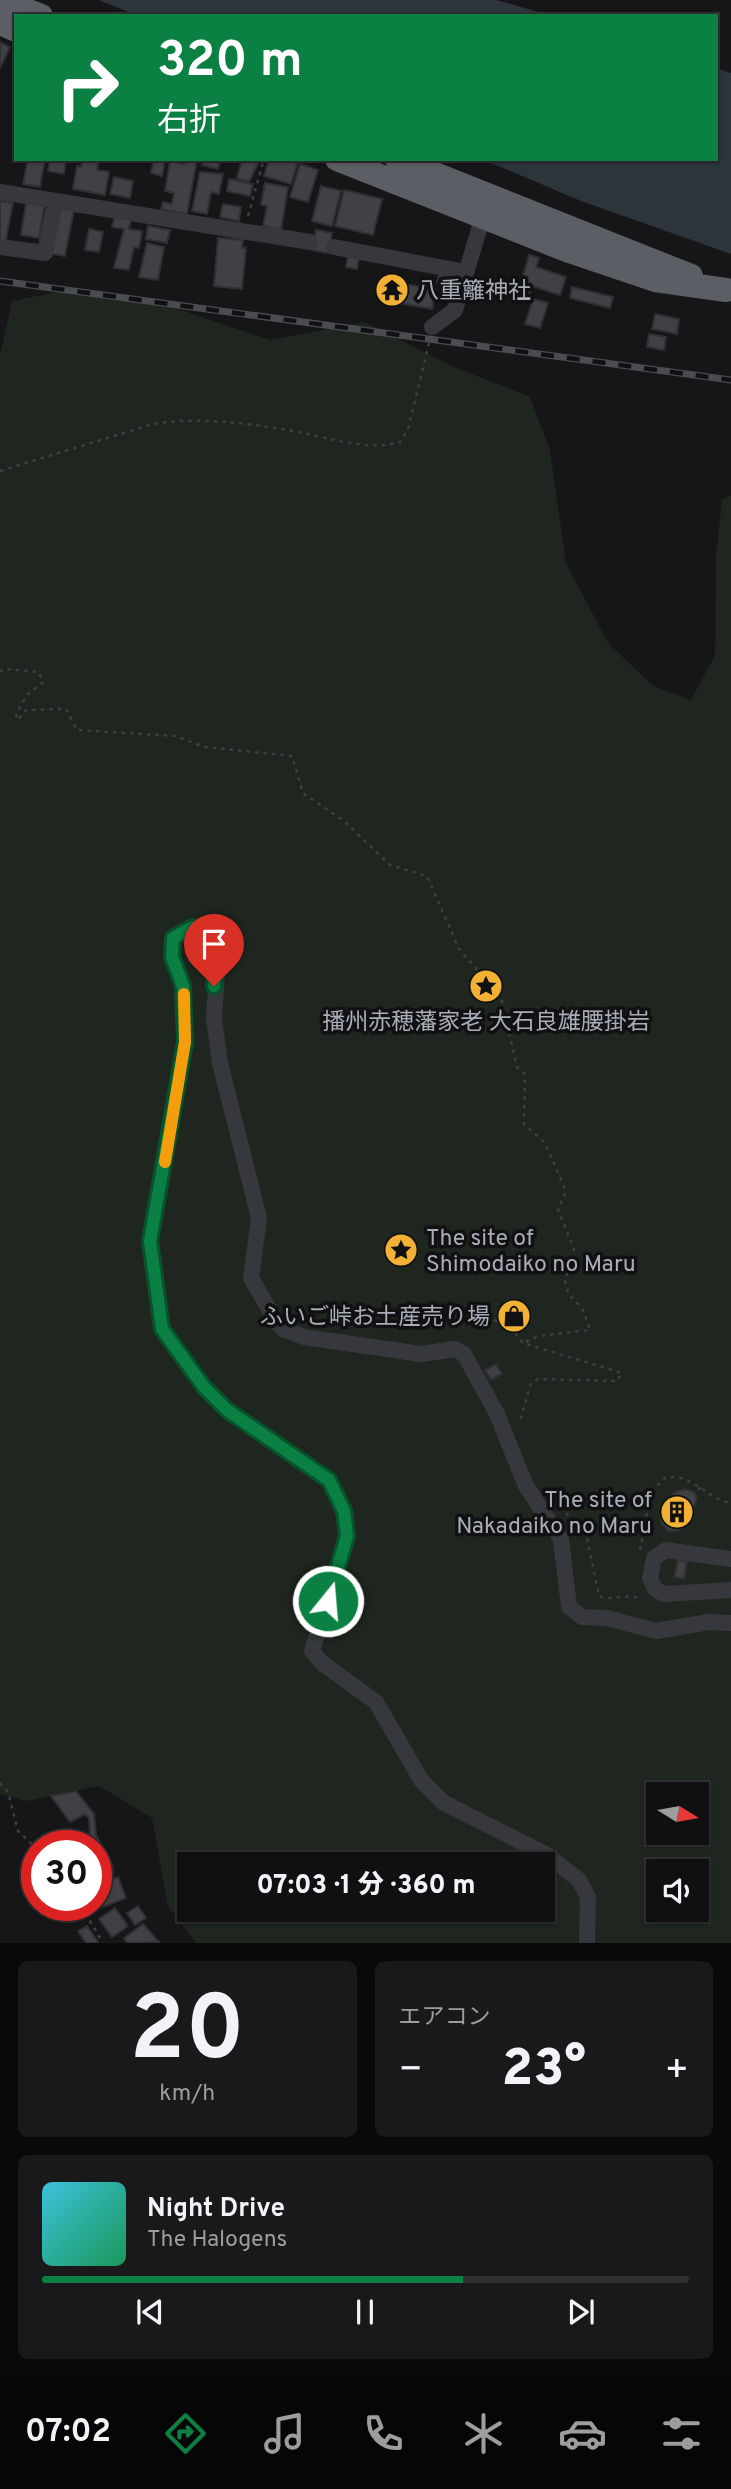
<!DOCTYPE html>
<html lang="ja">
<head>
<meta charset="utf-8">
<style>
	:root { --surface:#101012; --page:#19191b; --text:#f1f3f6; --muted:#9c9d9f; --line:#303032; --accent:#0b8043 }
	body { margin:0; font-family:Overpass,"Noto Sans JP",sans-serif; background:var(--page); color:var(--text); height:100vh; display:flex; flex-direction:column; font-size:26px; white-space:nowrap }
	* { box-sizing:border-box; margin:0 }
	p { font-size:23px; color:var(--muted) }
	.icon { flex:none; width:38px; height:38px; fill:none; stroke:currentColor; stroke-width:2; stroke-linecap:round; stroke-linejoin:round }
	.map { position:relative; height:1943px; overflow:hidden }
	.details { display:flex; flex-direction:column; gap:18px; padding:18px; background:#09090a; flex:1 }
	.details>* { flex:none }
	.top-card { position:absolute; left:14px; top:14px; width:704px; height:147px; border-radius:0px; box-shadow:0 2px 5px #0004,0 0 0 2px var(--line); background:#0b8043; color:#fff; overflow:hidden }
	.needle { width:46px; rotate:101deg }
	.buttons { position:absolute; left:646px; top:1782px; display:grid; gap:14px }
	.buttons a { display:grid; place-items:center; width:63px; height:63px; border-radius:0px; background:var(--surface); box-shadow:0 2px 5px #0004,0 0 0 2px var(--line); font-size:35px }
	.speed { position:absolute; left:21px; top:1830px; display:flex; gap:14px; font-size:35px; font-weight:700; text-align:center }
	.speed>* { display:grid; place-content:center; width:91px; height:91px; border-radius:50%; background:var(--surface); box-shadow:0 2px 5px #0004,0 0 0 2px var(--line); line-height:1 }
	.speed .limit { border:10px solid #d22; background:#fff; color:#111 }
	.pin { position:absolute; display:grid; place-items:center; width:60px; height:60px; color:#fff; margin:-72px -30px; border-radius:50% 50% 50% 0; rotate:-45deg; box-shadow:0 0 7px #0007 }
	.pin .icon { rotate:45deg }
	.me { position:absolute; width:77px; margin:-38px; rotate:17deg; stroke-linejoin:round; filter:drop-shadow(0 0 5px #0008) }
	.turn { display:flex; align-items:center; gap:24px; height:147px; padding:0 28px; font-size:32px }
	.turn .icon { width:91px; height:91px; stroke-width:2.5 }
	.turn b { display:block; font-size:49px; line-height:60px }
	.big { font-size:52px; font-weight:800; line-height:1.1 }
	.details .widget { flex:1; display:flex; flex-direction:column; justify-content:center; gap:10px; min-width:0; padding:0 24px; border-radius:10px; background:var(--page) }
	.details .dial { align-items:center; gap:0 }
	.dial b { font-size:91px; line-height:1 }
	.song { display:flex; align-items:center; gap:21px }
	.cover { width:84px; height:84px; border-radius:10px; background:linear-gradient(135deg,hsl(190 70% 55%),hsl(150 70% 35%)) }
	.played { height:7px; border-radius:4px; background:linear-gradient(90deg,var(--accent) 65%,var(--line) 65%) }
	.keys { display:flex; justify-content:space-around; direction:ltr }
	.heat { display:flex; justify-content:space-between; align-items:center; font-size:38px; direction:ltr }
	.details .tiles { flex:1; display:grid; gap:18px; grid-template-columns:1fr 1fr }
	.widget:last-child { grid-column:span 2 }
	.trip { position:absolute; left:177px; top:1852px; width:378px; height:70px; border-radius:0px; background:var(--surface); box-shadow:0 2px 5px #0004,0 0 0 2px var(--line); font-weight:800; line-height:70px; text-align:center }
	.tabs { display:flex; height:112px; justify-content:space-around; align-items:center; background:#060607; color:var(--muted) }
	.tabs .icon { width:49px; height:49px }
	.tabs .current { color:var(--accent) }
	.tabs b { font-size:32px; color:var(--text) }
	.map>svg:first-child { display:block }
	.green { fill:#1e261f; fill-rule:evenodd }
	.water { fill:#2c353c }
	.building { fill:#404145; stroke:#303034; stroke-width:2 }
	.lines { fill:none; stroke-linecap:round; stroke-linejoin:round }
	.path { stroke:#3d3f44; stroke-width:2.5; stroke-dasharray:3.5 5; stroke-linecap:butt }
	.minor { stroke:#37383d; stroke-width:16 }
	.trunk { stroke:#5b5e65; stroke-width:24 }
	.rail-casing { stroke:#4a4c52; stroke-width:7 }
	.rail { stroke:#111113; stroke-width:4.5; stroke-dasharray:13; stroke-linecap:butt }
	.route-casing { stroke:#07532c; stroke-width:18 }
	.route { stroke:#0b8043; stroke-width:12 }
	.slow { stroke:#f59e0b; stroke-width:12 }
	.labels { text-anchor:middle; stroke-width:7; stroke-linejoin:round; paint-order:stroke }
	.poi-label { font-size:23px; fill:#a8adb8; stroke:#111113; text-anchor:start }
</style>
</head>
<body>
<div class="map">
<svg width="731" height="1943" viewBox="0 0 731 1943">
	<rect width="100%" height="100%" fill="#161618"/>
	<path class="green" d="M68,290l113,20 89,30 95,-18 89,45 76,30 20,53 16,113 42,80 45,43 38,14 24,-45 1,-97 6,-59 9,-4v1448h-535l-28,-37 -16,-88 -53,-32 -73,15 -26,-7v-1439l12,-54zM658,1794h38v38h-38zM189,1864h353v45h-353zM658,1871h38v38h-38z"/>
	<path class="water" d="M99,0h398l55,16h-414z
		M716,68l15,5v181l-150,-53 -99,-42h234z"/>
	<path class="building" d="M0,42l10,5 -10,21z
		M28,159h17l-5,28 -17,-3z
		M50,159h16l-2,15 -16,-3z
		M83,159h16l-2,11 12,2 -4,23 -32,-6 4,-23 4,1z
		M154,159h11l-3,17 -11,-3z
		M185,159h12l-10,55 -26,-5 2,-7 9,2 2,-11 -9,-2 5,-30 14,3z
		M204,159h17l-3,10 -16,-4z
		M242,159h18l-11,23 -12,-4z
		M269,159l29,2 -7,23 -27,-8z
		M300,164l18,6 -10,32 -18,-5z
		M200,172l23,2 -4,20 -8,-2 -4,22 -15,-3z
		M114,177l19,4 -3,17 -20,-4z
		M229,179l24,5 -3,12 -23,-5z
		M265,183l23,4 -7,43 -18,-4 4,-20 -6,-1z
		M321,186l20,5 -9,35 -20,-5z
		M344,190l38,9 -9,36 -38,-9z
		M0,201l13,2 -8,41 -5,-1z
		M26,203l18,3 -5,32 -18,-3z
		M223,204l18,3 -2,14 -19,-4z
		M58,206l16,3 -9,47 -16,-3z
		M115,215l16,3 -2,11 13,2 -3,17 -5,-1 -5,23 -15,-2 10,-39 -12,-2z
		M148,226l22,4 -3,13 -21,-4z
		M89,229l14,3 -4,20 -14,-2z
		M316,230l16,3 -4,20 -16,-3z
		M218,238l25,2 -1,8h4l-4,41 -28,-3z
		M147,243l17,4 -6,33 -19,-3z
		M348,255l11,2 -2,12 -11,-2z
		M529,255l10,3 -3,9 30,10 -6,18 -28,-9 -2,7 -11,-3z
		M439,274l15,3 -2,9 -15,-3z
		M390,282l46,7 -4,20 -45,-8z
		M572,287l41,10 -3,11 -40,-10z
		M533,299l15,4 -8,25 -15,-4z
		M655,314l24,5 -2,15 -25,-5z
		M649,334l17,3 -2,13 -17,-3z
		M515,1311l9,12 -8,6 -9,-13z
		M496,1364l6,10 -11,6 -6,-10z
		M685,1489l9,3 3,6 -10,27 -8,6h-11l-7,-8 4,-22 10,-9z
		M678,1560l9,2 -3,17 -10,-2z
		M76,1791l18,23 2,21 17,33 -17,9v-31h-15l9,-8 -1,-19 -4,-5 -15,8 -19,-26z
		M118,1877l8,21 -23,9 -7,-22z
		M138,1906l8,12 -11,7 -8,-12z
		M115,1908l13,18 -16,11 -13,-18z
		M143,1924l16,18 -32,1 -3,-5z
		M87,1926l11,16 -1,1h-11l-8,-12z"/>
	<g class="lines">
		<path class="path" d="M248,216l16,-57
			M0,471l153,-47c47,-8 99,0 146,8 31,6 69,20 101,10l8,-13 21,-86
			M0,672l3,-3 36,3 4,10 -15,12 -12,20 2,6 8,-10 40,-1 11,21 99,6 28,11 88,9 11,37 41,28 46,44 37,11 32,73 42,48 16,70 8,7 -1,50 21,19 21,48 -8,18 16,40 -9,33 4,13 13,13 8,22 -51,6 -16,7
			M494,1320l17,8 12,15 99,30 -5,8 -79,-2 -7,4 -12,41
			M686,1502l15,-15
			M560,1507l26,26 13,63c12,5 26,-3 43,3
			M640,1550l11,-58 15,-15c27,-3 41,22 65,26
			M0,1783l8,9 10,39 19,18
			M81,1906l22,37"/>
		<path class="minor" d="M0,192l310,50
			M0,247l45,6 10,-52
			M334,247l131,25
			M432,327l23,-17 28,-94
			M731,1559l-65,-9 -12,8 -4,20 5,11 9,5 67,-4
			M587,1943l1,-46 -9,-17 -32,-25 -103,-52 -23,-23 -45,-78 -54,-39 -10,-12 35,-115 -3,-25 -15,-31 -102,-70 -23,-23 -42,-58 -12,-88 35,-199 -2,-56 -11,-29 1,-19 20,-11 18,7 7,22 -4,62 6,45 39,155 -8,60 25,43 7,8 21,8 117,17 34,-5 9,5 33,60 29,72 35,53 8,68 13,10 25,1 49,13 53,-9 22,1"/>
		<path class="trunk" d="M1,0l40,16
			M0,23l16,7
			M337,159l232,92 86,29 71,10
			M397,159l294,117"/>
		<defs>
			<path id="rail" d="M0,281l731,99"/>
		</defs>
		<use href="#rail" class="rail-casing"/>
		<use href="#rail" class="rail"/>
	</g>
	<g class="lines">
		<defs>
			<path id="route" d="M214,986l4,-30 -7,-22 -18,-7 -20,11 -1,19 11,29 2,56 -35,199 12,88 42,58 23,23 102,70 15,31 3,25 -19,65"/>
		</defs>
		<use href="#route" class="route-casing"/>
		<use href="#route" class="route"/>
		<path class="slow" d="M165,1162l20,-120 -1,-48"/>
	</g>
	<defs>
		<symbol id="temple-disc" viewBox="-11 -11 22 22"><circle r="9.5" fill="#f2b134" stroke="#111113"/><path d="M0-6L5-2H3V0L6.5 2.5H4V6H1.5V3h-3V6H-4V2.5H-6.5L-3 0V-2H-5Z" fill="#111"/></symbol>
		<symbol id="sight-disc" viewBox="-11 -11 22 22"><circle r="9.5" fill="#f2b134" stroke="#111113"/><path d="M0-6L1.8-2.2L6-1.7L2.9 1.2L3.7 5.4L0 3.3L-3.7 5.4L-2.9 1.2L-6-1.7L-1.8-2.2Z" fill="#111"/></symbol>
		<symbol id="shop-disc" viewBox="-11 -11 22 22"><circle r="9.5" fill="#f2b134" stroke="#111113"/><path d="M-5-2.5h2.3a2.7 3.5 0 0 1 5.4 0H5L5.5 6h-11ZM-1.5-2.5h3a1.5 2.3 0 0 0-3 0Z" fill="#111"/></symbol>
		<symbol id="building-disc" viewBox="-11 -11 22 22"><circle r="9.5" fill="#f2b134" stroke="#111113"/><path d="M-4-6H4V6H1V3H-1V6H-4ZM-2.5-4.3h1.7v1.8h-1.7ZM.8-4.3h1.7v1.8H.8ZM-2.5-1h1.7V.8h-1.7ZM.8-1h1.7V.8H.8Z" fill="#111"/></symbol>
	</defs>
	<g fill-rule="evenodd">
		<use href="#temple-disc" x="373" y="271" width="38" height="38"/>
		<use href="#sight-disc" x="467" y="967" width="38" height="38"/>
		<use href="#sight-disc" x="382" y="1231" width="38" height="38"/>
		<use href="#shop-disc" x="495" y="1297" width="38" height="38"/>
		<use href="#building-disc" x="658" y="1493" width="38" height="38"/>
	</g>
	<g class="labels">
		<g class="poi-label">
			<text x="416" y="298">八重籬神社</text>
			<text x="486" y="1029" text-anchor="middle">播州赤穂藩家老 大石良雄腰掛岩</text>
			<text x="426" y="1245">The site of<tspan x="426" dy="26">Shimodaiko no Maru</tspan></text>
			<text x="490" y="1324" text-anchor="end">ふいご峠お土産売り場</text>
			<text x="652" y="1507" text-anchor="end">The site of<tspan x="652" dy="26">Nakadaiko no Maru</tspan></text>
		</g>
	</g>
</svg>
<div class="buttons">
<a><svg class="needle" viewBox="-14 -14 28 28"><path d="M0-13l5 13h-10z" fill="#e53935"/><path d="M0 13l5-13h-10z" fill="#9c9d9f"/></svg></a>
<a><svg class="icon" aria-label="sound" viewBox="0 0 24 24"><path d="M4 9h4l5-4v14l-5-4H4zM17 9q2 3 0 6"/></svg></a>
</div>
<div class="speed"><div class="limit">30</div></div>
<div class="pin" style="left:214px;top:986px;background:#d93025"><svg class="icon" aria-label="arrive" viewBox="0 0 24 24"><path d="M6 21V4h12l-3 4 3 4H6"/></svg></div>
<svg class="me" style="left:328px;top:1601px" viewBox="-20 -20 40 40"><circle r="17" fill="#0b8043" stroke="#fff" stroke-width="3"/><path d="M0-11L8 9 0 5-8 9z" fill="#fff"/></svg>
<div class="trip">07:03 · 1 分 · 360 m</div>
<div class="top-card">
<div class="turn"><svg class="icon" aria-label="right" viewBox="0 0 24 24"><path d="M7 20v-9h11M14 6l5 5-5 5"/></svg><div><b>320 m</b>右折</div></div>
</div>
</div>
<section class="details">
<div class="tiles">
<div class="widget dial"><b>20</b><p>km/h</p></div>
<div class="widget"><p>エアコン</p>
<div class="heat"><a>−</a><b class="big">23°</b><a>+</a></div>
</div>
<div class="widget">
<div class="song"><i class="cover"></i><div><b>Night Drive</b><p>The Halogens</p></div></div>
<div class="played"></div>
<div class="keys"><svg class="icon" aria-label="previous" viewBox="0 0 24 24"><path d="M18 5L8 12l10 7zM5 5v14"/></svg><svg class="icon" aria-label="pause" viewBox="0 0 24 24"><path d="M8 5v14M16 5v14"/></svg><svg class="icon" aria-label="next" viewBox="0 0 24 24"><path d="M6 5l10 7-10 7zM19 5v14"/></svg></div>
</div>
</div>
</section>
<nav class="tabs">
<b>07:02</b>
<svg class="icon current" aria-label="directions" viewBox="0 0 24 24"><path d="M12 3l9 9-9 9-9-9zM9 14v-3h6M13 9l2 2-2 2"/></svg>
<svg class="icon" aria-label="music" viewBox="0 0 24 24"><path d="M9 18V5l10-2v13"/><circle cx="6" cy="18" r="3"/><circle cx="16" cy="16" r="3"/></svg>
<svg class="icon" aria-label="phone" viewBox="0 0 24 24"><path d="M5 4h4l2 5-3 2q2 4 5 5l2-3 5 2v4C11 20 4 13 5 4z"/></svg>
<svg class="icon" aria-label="climate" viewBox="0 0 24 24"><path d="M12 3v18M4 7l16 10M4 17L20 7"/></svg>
<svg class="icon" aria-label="car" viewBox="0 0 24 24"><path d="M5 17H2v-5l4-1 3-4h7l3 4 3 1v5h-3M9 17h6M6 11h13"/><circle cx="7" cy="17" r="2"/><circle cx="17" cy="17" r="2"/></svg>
<svg class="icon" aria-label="filters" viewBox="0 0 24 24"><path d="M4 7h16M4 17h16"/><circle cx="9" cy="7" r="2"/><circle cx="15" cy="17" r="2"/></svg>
</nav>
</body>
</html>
